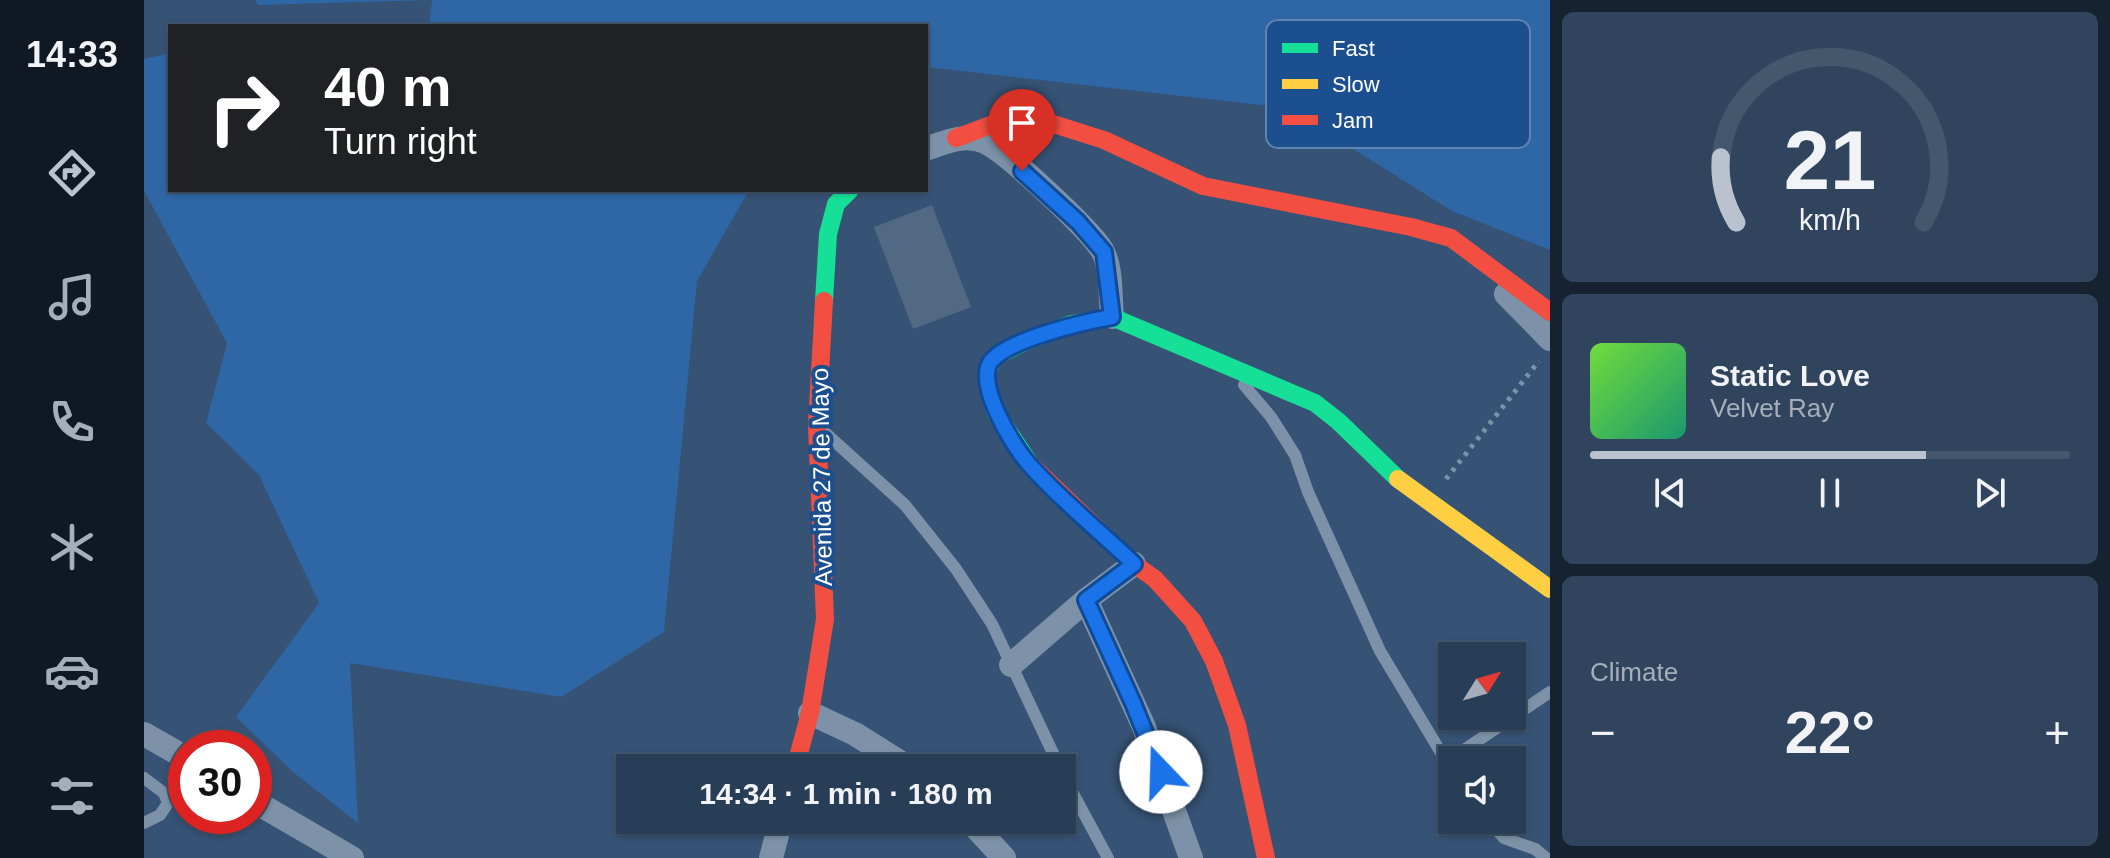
<!DOCTYPE html>
<html lang="en">
<head>
<meta charset="utf-8">
<style>
	:root { --surface:#283e57; --page:#30455d; --text:#f1f3f6; --muted:#a5aeba; --line:#44576d; --accent:#b9c2ce }
	body { margin:0; font-family:Helvetica,sans-serif; background:var(--page); color:var(--text); height:100vh; display:flex; flex-direction:column; font-size:30px; white-space:nowrap }
	* { box-sizing:border-box; margin:0 }
	p { font-size:26px; color:var(--muted) }
	.icon { flex:none; width:44px; height:44px; fill:none; stroke:currentColor; stroke-width:2; stroke-linecap:round; stroke-linejoin:round }
	.map { position:relative; flex:1; overflow:hidden }
	.side { display:flex; flex-direction:column; gap:12px; padding:12px; background:#162230; width:560px }
	.side>* { flex:none }
	.hud { position:absolute; left:24px; top:24px; width:760px; height:168px; border-radius:0px; box-shadow:0 2px 6px #0004,0 0 0 2px var(--line); background:#202124; color:#fff; overflow:hidden }
	.needle { width:52px; rotate:53deg }
	.tools { position:absolute; left:1294px; top:642px; display:grid; gap:16px }
	.tools a { display:grid; place-items:center; width:88px; height:88px; border-radius:0px; background:var(--surface); box-shadow:0 2px 6px #0004,0 0 0 2px var(--line); font-size:40px }
	.speed { position:absolute; left:24px; top:730px; display:flex; gap:16px; font-size:40px; font-weight:700; text-align:center }
	.speed>* { display:grid; place-content:center; width:104px; height:104px; border-radius:50%; background:var(--surface); box-shadow:0 2px 6px #0004,0 0 0 2px var(--line); line-height:1 }
	.speed .limit { border:12px solid #d22; background:#fff; color:#111 }
	.pin { position:absolute; display:grid; place-items:center; width:68px; height:68px; color:#fff; margin:-82px -34px; border-radius:50% 50% 50% 0; rotate:-45deg; box-shadow:0 0 8px #0007 }
	.pin .icon { rotate:45deg }
	.me { position:absolute; width:88px; margin:-44px; rotate:339deg; stroke-linejoin:round; filter:drop-shadow(0 0 6px #0008) }
	.turn { display:flex; align-items:center; gap:28px; height:168px; padding:0 24px; font-size:36px }
	.turn .icon { width:104px; height:104px; stroke-width:2.5 }
	.turn b { display:block; font-size:56px; line-height:68px }
	.big { font-size:60px; font-weight:600; line-height:1.1 }
	.side .tile { flex:1; display:flex; flex-direction:column; justify-content:center; gap:12px; min-width:0; padding:0 28px; border-radius:12px; background:var(--page) }
	.side .dial { align-items:center; gap:0 }
	.dial svg { height:208px; overflow:visible; fill:none; stroke:var(--line); stroke-width:7; stroke-linecap:round; text-anchor:middle }
	.dial text { fill:var(--text); stroke:none }
	.song { display:flex; align-items:center; gap:24px }
	.cover { width:96px; height:96px; border-radius:12px; background:linear-gradient(135deg,hsl(100 70% 55%),hsl(160 70% 35%)) }
	.played { height:8px; border-radius:4px; background:linear-gradient(90deg,var(--accent) 70%,var(--line) 70%) }
	.keys { display:flex; justify-content:space-around; direction:ltr }
	.heat { display:flex; justify-content:space-between; align-items:center; font-size:44px; direction:ltr }
	.trip { position:absolute; left:472px; top:754px; width:460px; height:80px; border-radius:0px; background:var(--surface); box-shadow:0 2px 6px #0004,0 0 0 2px var(--line); font-weight:600; line-height:80px; text-align:center }
	main { display:flex; flex:1; min-height:0 }
	.tabs { display:flex; flex-direction:column; width:144px; justify-content:space-around; align-items:center; background:#101923; color:var(--muted) }
	.tabs .icon { width:56px; height:56px }
	.tabs .selected { color:var(--accent) }
	.tabs b { font-size:36px; color:var(--text) }
	.map>svg:first-child { display:block }
	.green { fill:#2f66a5 }
	.building { fill:#526984 }
	.lines { fill:none; stroke-linecap:round; stroke-linejoin:round }
	.path { stroke:#7d92a8; stroke-width:5; stroke-dasharray:4 6; stroke-linecap:butt }
	.lane { stroke:#7d92a8; stroke-width:12 }
	.street { stroke:#7d92a8; stroke-width:24 }
	.fast { stroke:#16e098; stroke-width:18 }
	.slow { stroke:#ffcf43; stroke-width:18 }
	.jam { stroke:#f24e42; stroke-width:18 }
	.route-casing { stroke:#114b97; stroke-width:20 }
	.route { stroke:#1a73e8; stroke-width:14 }
	.labels { text-anchor:middle; stroke-width:8; stroke-linejoin:round; paint-order:stroke }
	.street-label { font-size:24px; fill:#fff; stroke:#1b4f8f }
	.key { fill:#1b4f8f; stroke:#5f84b1; stroke-width:2 }
	.key-label { font-size:22px; fill:#fff }
</style>
</head>
<body>
<main>
<nav class="tabs">
<b>14:33</b>
<svg class="icon selected" aria-label="directions" viewBox="0 0 24 24"><path d="M12 3l9 9-9 9-9-9zM9 14v-3h6M13 9l2 2-2 2"/></svg>
<svg class="icon" aria-label="music" viewBox="0 0 24 24"><path d="M9 18V5l10-2v13"/><circle cx="6" cy="18" r="3"/><circle cx="16" cy="16" r="3"/></svg>
<svg class="icon" aria-label="phone" viewBox="0 0 24 24"><path d="M5 4h4l2 5-3 2q2 4 5 5l2-3 5 2v4C11 20 4 13 5 4z"/></svg>
<svg class="icon" aria-label="climate" viewBox="0 0 24 24"><path d="M12 3v18M4 7l16 10M4 17L20 7"/></svg>
<svg class="icon" aria-label="car" viewBox="0 0 24 24"><path d="M5 17H2v-5l4-1 3-4h7l3 4 3 1v5h-3M9 17h6M6 11h13"/><circle cx="7" cy="17" r="2"/><circle cx="17" cy="17" r="2"/></svg>
<svg class="icon" aria-label="filters" viewBox="0 0 24 24"><path d="M4 7h16M4 17h16"/><circle cx="9" cy="7" r="2"/><circle cx="15" cy="17" r="2"/></svg>
</nav>
<div class="map">
<svg width="1406" height="858" viewBox="0 0 1406 858">
	<rect width="100%" height="100%" fill="#365274"/>
	<path class="green" d="M111,0h1295v250l-98,-39 -164,-103 -362,-41v-41h-497l3,-26 -174,5z
		M26,53v137h579l-52,91 -33,351 -103,65 -211,-34 8,160 -65,-51 -57,-55 83,-114 -60,-128 -53,-52 21,-80 -83,-152v-132z"/>
	<path class="building" d="M788,205l39,102 -58,22 -39,-102z"/>
	<g class="lines">
		<path class="path" d="M1302,479l93,-118"/>
		<path class="lane" d="M1100,385l27,32 24,38 13,37 72,159 72,120
			M678,430l83,75 51,64 36,55 68,144
			M1302,762l104,-70
			M918,773l46,85
			M0,778l20,15 4,10 -8,12 -16,8
			M1343,820l17,18 31,11 11,9"/>
		<path class="street" d="M782,149c19,-7 40,-16 59,-7 23,11 103,86 117,108 10,17 8,47 10,67
			M1362,294l44,45
			M990,564l-48,36 58,127 47,131
			M867,665l75,-65
			M666,713l45,21 54,34
			M0,734l42,24
			M110,801l98,57
			M825,820l35,38
			M627,858l10,-38"/>
		<path class="fast" d="M680,301l4,-67 8,-30 14,-14
			M886,464l-34,-51 -7,-21 -2,-20 7,-15 32,-16 46,-17 40,-7 203,86 23,18 60,58"/>
		<path class="slow" d="M1254,479l152,110"/>
		<path class="jam" d="M812,138l40,-15 32,-7 76,24 99,46 208,41 40,11 99,74
			M886,464l104,100 21,15 38,42 21,40 23,64 29,133
			M651,768l15,-55 15,-94 -8,-194 7,-124"/>
	</g>
	<g class="lines">
		<defs>
			<path id="route" d="M878,171l56,51 26,30 8,65c-29,5 -101,22 -120,43 -19,21 21,86 36,103 30,35 73,69 106,101l-48,36 47,103 28,69"/>
		</defs>
		<use href="#route" class="route-casing"/>
		<use href="#route" class="route"/>
	</g>
	<g class="labels">
		<g class="street-label">
			<text transform="translate(678 477) rotate(-91)" y="8">Avenida 27 de Mayo</text>
		</g>
	</g>
	<rect x="1122" y="20" width="264" height="128" rx="12" class="key"/>
	<rect x="1138" y="43" width="36" height="10" fill="#16e098"/>
	<rect x="1138" y="79" width="36" height="10" fill="#ffcf43"/>
	<rect x="1138" y="115" width="36" height="10" fill="#f24e42"/>
	<g class="key-label">
		<text x="1188" y="56">Fast</text>
		<text x="1188" y="92">Slow</text>
		<text x="1188" y="128">Jam</text>
	</g>
</svg>
<div class="tools">
<a><svg class="needle" viewBox="-14 -14 28 28"><path d="M0-13l5 13h-10z" fill="#e53935"/><path d="M0 13l5-13h-10z" fill="#a5aeba"/></svg></a>
<a><svg class="icon" aria-label="sound" viewBox="0 0 24 24"><path d="M4 9h4l5-4v14l-5-4H4zM17 9q2 3 0 6"/></svg></a>
</div>
<div class="speed"><div class="limit">30</div></div>
<div class="pin" style="left:878px;top:171px;background:#d93025"><svg class="icon" aria-label="arrive" viewBox="0 0 24 24"><path d="M6 21V4h12l-3 4 3 4H6"/></svg></div>
<svg class="me" style="left:1017px;top:772px" viewBox="-20 -20 40 40"><circle r="19" fill="#fff"/><path d="M0-13L10 11 0 6-10 11z" fill="#1a73e8"/></svg>
<div class="trip">14:34 · 1 min · 180 m</div>
<div class="hud">
<div class="turn"><svg class="icon" aria-label="right" viewBox="0 0 24 24"><path d="M7 20v-9h11M14 6l5 5-5 5"/></svg><div><b>40 m</b>Turn right</div></div>
</div>
</div>
<section class="side">
<div class="tile dial"><svg viewBox="0 0 100 80">
<path d="M14 69A42 42 0 1 1 86 69"/>
<path d="M14 69A42 42 0 0 1 8 44" stroke="#b9c2ce"/>
<text x="50" y="56" font-size="32" font-weight="700">21</text>
<text x="50" y="72" font-size="11">km/h</text>
</svg></div>
<div class="tile">
<div class="song"><i class="cover"></i><div><b>Static Love</b><p>Velvet Ray</p></div></div>
<div class="played"></div>
<div class="keys"><svg class="icon" aria-label="previous" viewBox="0 0 24 24"><path d="M18 5L8 12l10 7zM5 5v14"/></svg><svg class="icon" aria-label="pause" viewBox="0 0 24 24"><path d="M8 5v14M16 5v14"/></svg><svg class="icon" aria-label="next" viewBox="0 0 24 24"><path d="M6 5l10 7-10 7zM19 5v14"/></svg></div>
</div>
<div class="tile"><p>Climate</p>
<div class="heat"><a>−</a><b class="big">22°</b><a>+</a></div>
</div>
</section>
</main>
</body>
</html>
